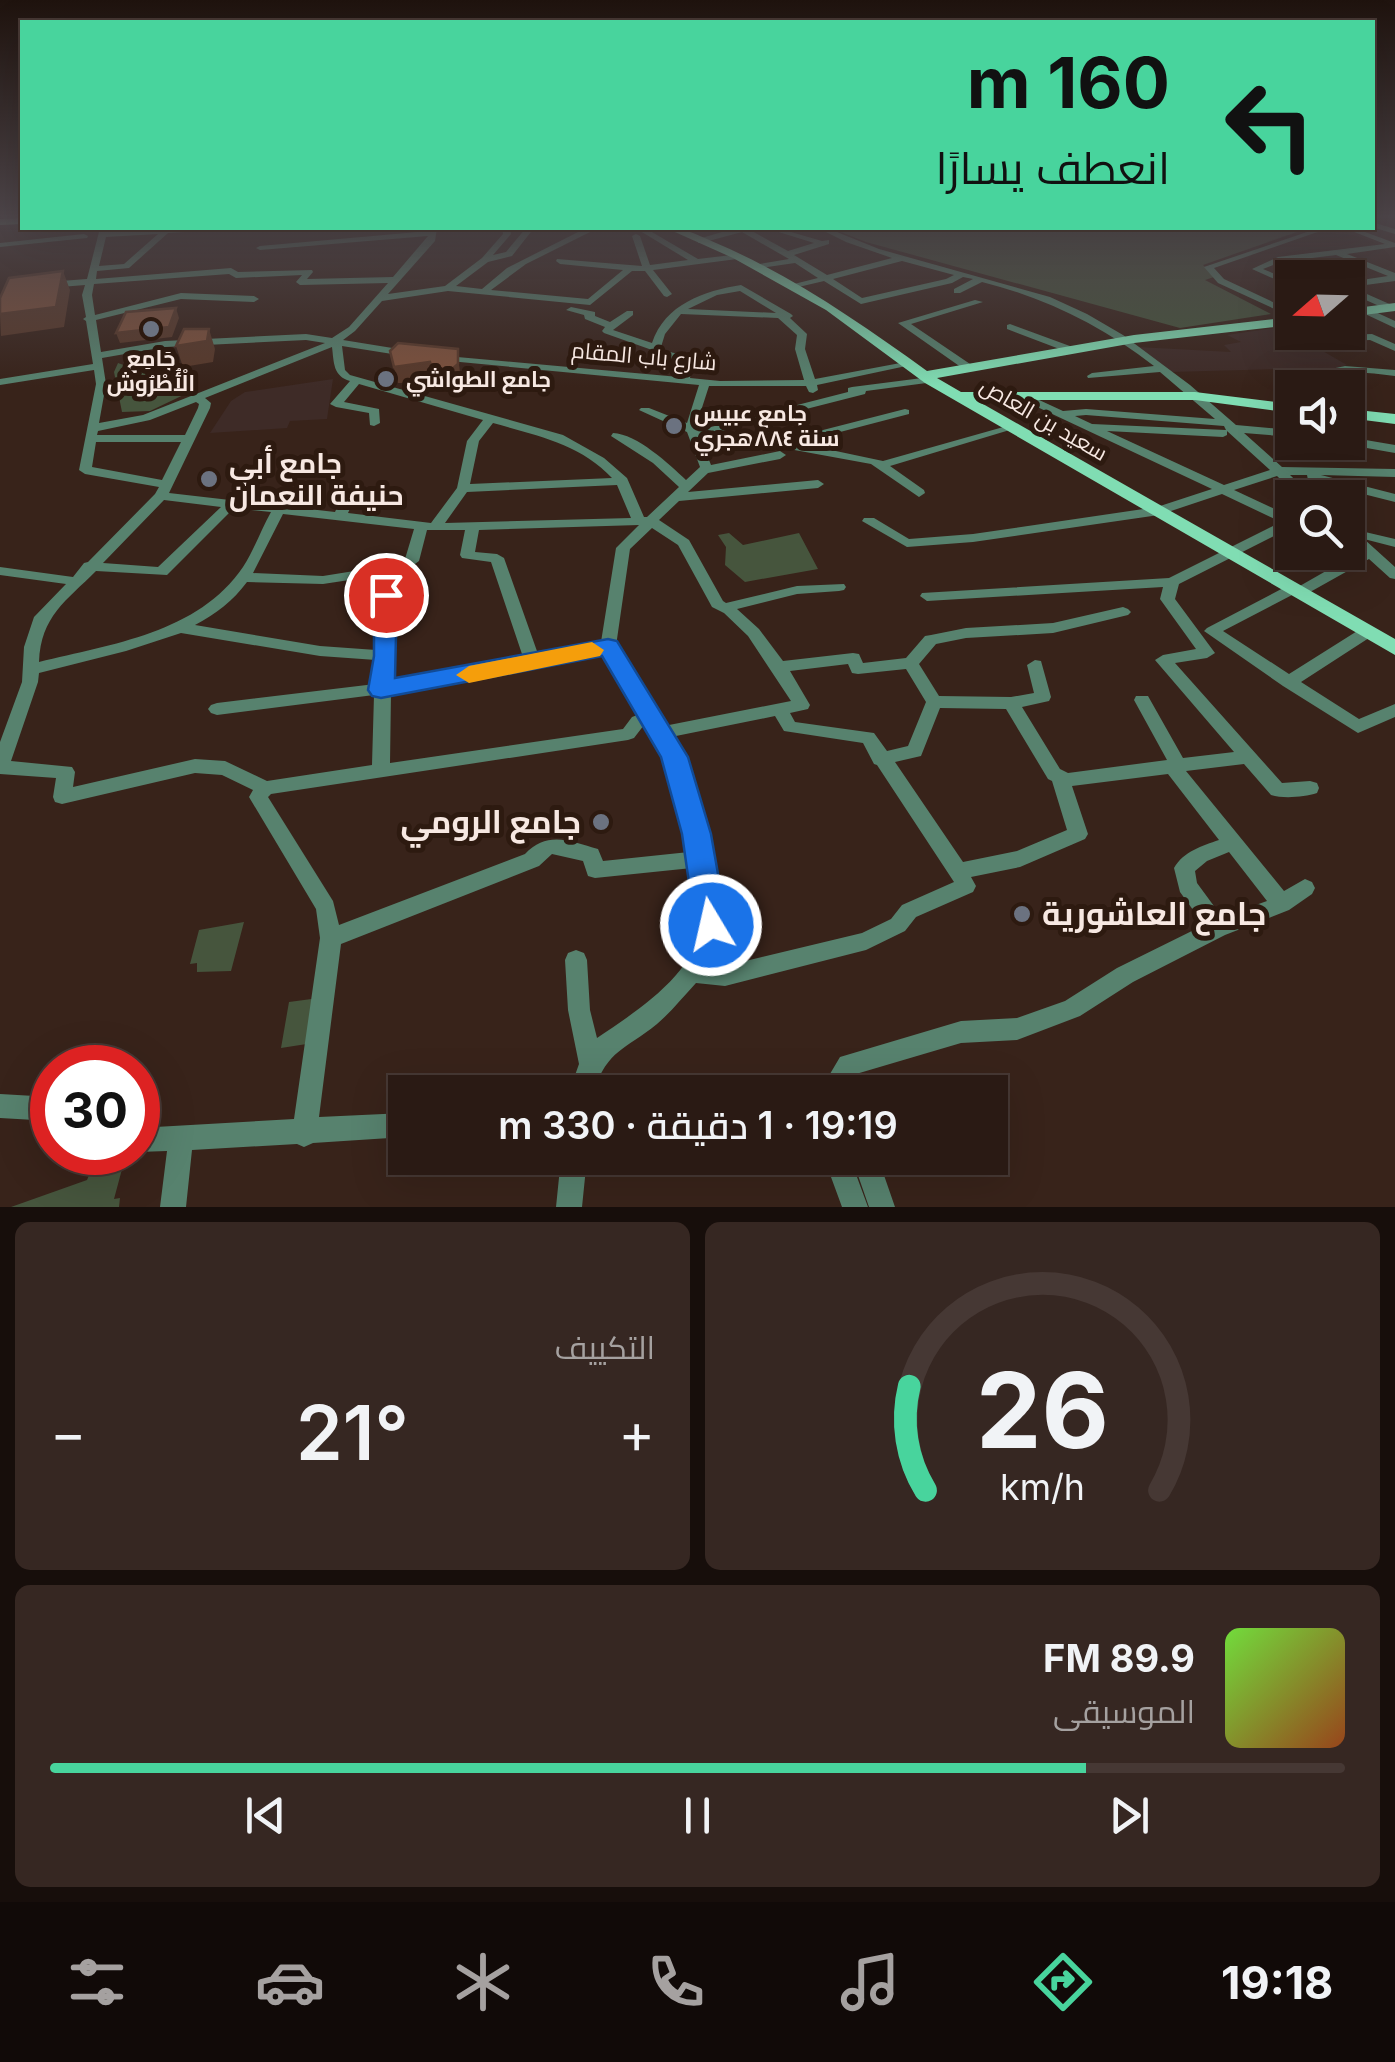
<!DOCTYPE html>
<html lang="ar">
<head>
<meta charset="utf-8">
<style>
	:root { --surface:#2a1a14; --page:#362722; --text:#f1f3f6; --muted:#a5a1a0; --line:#463834; --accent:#48d49d }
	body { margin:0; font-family:Inter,Cairo,sans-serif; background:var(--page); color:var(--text); direction:rtl; height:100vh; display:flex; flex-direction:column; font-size:38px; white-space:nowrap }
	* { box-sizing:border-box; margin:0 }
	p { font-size:32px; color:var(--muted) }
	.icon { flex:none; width:55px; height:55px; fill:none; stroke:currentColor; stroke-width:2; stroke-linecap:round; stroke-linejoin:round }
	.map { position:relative; height:1207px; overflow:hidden; direction:ltr }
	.panel { display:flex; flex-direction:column; gap:15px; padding:15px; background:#170e0b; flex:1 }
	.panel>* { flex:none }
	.hud { position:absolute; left:20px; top:20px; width:1355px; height:210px; border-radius:0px; box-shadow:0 10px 40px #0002,0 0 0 2px var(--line); direction:rtl; background:#48d49d; color:#111; overflow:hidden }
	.needle { width:65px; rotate:250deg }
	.fabs { position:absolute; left:1275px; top:260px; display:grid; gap:20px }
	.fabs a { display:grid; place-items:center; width:90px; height:90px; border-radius:0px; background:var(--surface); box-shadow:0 10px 40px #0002,0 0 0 2px var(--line); font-size:50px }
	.speed { position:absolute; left:30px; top:1045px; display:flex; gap:20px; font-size:50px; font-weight:700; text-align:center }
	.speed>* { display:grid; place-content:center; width:130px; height:130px; border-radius:50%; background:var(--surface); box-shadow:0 10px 40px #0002,0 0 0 2px var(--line); line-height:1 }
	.speed .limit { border:15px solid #d22; background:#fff; color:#111 }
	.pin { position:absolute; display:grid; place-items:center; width:85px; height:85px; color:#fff; margin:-42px; border:5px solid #fff; border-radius:50%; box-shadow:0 2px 10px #0007 }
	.me { position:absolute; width:110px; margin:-55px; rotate:351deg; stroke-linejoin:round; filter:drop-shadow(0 0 8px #0008) }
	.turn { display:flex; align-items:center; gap:35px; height:210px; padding:0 40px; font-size:45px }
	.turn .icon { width:130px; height:130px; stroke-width:2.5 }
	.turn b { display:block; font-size:70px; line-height:85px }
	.big { font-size:75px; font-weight:600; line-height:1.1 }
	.panel .tile { flex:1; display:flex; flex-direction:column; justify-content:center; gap:15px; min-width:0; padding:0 35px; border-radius:15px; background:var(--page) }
	.panel .dial { align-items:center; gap:0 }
	.dial svg { height:260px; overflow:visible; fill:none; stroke:var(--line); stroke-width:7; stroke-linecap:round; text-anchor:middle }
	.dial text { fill:var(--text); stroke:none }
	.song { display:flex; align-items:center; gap:30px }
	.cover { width:120px; height:120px; border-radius:15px; background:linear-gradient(135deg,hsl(100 70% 55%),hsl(20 70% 35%)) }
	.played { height:10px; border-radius:5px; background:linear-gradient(90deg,var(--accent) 80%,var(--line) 80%) }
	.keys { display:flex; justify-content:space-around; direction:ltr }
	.heat { display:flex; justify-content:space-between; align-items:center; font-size:55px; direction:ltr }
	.panel .tiles { flex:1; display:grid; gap:15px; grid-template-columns:1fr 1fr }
	.tile:last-child { grid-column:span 2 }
	.trip { position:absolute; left:388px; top:1075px; width:620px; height:100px; border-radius:0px; background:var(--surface); box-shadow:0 10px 40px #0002,0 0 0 2px var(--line); font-weight:600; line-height:100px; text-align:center; direction:rtl }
	.menu { display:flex; height:160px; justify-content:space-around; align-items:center; background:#110a08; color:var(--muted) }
	.menu .icon { width:70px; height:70px }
	.menu .current { color:var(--accent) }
	.menu b { font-size:45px; color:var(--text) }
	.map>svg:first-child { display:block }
	.education { fill:#3e2b27 }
	.green { fill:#46553d }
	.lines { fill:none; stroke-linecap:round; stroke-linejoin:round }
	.minor { fill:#57826e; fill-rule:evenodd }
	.major { fill:#80ddb3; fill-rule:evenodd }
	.wall { fill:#6c4634 }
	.shaded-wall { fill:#58392a }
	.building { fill:#7d513c; stroke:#58392a; stroke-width:2.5 }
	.route { fill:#1a73e8; stroke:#114b97; stroke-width:2.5 }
	.slow { fill:#f59e0b }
	.worship-dot { fill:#6b7280; stroke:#2d1a10; stroke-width:4 }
	.labels { text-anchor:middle; stroke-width:10; stroke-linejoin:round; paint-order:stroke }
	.far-street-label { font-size:22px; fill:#f7e8e2; stroke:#2d1a10 }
	.far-poi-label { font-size:22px; font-weight:bold; fill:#f7e8e2; stroke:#2d1a10; text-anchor:start }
	.poi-label { font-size:28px; font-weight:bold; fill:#f7e8e2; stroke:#2d1a10; text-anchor:start }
	.near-poi-label { font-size:32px; font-weight:bold; fill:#f7e8e2; stroke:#2d1a10; text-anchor:end }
</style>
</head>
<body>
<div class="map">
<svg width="1395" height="1207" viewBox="0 0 1395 1207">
	<rect width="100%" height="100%" fill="#38231a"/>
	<path class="education" d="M1281,327l66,38 -47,14 -15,-2 -4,-8 -111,3 -32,-25 93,5 -7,-7 17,-3 -14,-7z
		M333,379l-6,40 -37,2 -3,7 -77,5 21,-32 14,-9z"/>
	<path class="green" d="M831,228h477l-105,37 11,12 -9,3 66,34 -91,14 -314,-86z
		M118,363l76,27 -44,21 -28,1 -8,-40z
		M729,533l14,12 56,-12 19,36 -73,13 -20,-17 1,-18 -8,-12z
		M244,922l-13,49 -34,1v-9l-7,1 9,-34z
		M319,998l-6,45 -32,5 8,-46z
		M125,1158l-11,41 6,-1 -1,9h-108l76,-27 9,-21z"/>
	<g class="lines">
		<path class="minor" d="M1372,222l23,7v5l-23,-7z
			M100,228h8l-1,4 113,-4 -4,2 -48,3 -39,35 -32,3 -1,8 135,-11 7,4 74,-2 1,2 -6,7 86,-2 35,-41 -168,14 -4,-2 4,-2 169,-15v-3h8l-2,13 -47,53 57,-8 37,-28 21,-24 -1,-6h8l1,6 -18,21 13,-3 20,-24h8l-22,28 -24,6 -32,24 26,3 25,-21 79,-40h59l53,31 42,-5 1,2 -4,3 -84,11 19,24 -5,3 -3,-1 -19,-25h-13l-42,34 -142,-14 -66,10 -27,30 -12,9 68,11 5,3 -5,3 -69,-11 3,24 5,5 213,60 41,23 23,20 17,39h3l32,-30 -26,-24 -42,-27 2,-3c24,1 56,31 73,47l14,-13 -13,-35 -48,-22 2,-2h8l38,15 12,-38 -260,-25 -5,-3 1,-2 244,22 5,-14 -3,-3 -20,-2 -9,-8 -48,-17 -2,-2 3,-4 -20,-8 -1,-4 -18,-5 5,-3 24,5v4l15,6 17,-11h6v4l-20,15 39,13c13,-39 52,-52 89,-58l50,29 2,2 -3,2 17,16 -2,15 10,30 96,-18v4l-94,20 1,5 -5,3 -4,-1 -3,-6h-97l-10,31v13l149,-38v-4l4,-1 78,-10 4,1v4l-68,9 -1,3 -102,26 21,20 121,-31 4,1v4l-111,29 85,18 131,-37 6,3 -130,39 34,24 1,3 -6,4 -48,-33 -93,-17 -25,-24 -53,14 11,28 69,-14 6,4 -6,4 -72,14 -20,19 130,-12 6,4 -6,4 -139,13 -20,19 30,20 34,61 3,2 71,-17 47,-2 2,3 -2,3 -5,1 -42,3 -60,15 22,20 24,32 70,-8 6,1 4,9 43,-5 19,-22 6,-1 35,-7 87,-5 70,-16 5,2 3,3 -3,3 -75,18 -87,5 -30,6 -17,20 20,32 72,1 23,-4 -7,-28 8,-5 6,1 10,36 -2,4 -27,6 38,62 8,4 99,-13 -33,-60 2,-4h12l35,62 51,-6 -79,-92 8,-5 33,-6 -36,-50 3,-12 -236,14 -7,-5 2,-3 247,-15 112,-56 -59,-28 -63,21 -186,27 -66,5 -45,-26 2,-3h10l35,21 64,-5 184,-27 55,-18 -196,-92v-4h8l39,18 23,-2 129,10 -55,-47 -72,6 -1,-2 5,-3 62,-7c-52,-40 -108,-68 -172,-84l-22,11h-6v-4l19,-10 -10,-2 -11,6 -91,21 -37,-23 -34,8v-4l28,-7 -23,-15 -42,6v-4l36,-6 -47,-27 -41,11h-3v-4l38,-11h16l-2,2 38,21 26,-8 -48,-15h11l45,13 7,-1v4l-35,11 33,20 65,-17 -46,-16 -28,-14h9l52,21 171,48 37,17 36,21 67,50 46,40 56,5v7l-48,-4 38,34 113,2v8l-74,-2 74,19v8l-87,-22 -1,-5h-17l24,23h-14l-23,-22 -43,14 58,27v10l-113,57 -4,15 40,54 -8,5 -32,5 107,120 28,-2 7,2 2,5 -2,5c-13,4 -33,6 -46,2l-27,-31 -58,7 98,120 21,-12 7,3 3,6 -3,6 -23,16 -64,25 -92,47 -53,34 -63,24 -56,3 -105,31 -4,7 3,11h-24l-4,-13 13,-22 121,-36 56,-3 48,-17 52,-33 87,-43 -24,-33 -6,-24c10,-17 28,-22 45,-28l-51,-66 -96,12 16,48 -3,5 -65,28 -49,10 5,9 -3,6 -57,25 -11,14 -39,19 -141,36 -29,-3c-13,14 -25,29 -39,41 -33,27 -48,24 -64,68h-24l10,-28 -11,-54 -3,-50 3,-7 8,-3 8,3 3,7 3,50 7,28c37,-25 101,-65 103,-115 1,-17 -6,-38 -8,-55l-97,10 -7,-2 -5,-15 -31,-7 -13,12 -198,78 -22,173 86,-4v24l-92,6 -9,4 -7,-3 -105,6 -6,57h-26l7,-56 -29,1v-24l156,-9 26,-181 -4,-29 -67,-112 4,-7 -31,-15 -27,-2 -133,31 -7,-2 -2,-5 3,-19 -56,-4v-32l22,-60 2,-35 10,-30 32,-33 -66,-9v-8l73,10 11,-14 4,-1 67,-68 4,-7 -74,-13 -6,-4 17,-86 -2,-14 -94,15v-6l93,-15 -7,-43 -3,-2 3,-2 -4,-22 3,-10 -37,3 -4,-3 4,-3 39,-3zM637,229l51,31 -38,5 -10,-29 -4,-2 -4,2 10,30 -85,-7 -1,2 4,3 63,6 -35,29 -97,-9 35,-26 64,-32zM158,234l-34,30 -25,2 7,-29zM902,261l52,14 -8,4 -84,19 -29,-19zM229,274l7,4 66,-3 -6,7 4,3 88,-2 -39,44 -17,11 -26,-4 -141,7 -64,11 -5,-32 85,-21 73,3 5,-3 -5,-3 -73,-3 -86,22 -3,-20 2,-11zM740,291l36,22 -88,-4 29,-14zM681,314l97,4 19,17 -2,14 9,31 -84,1 -30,-3 3,-18c-10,-9 -22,-4 -32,-13l4,-13zM306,340l19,3 -182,72 -44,8 7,-39 -4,-26 63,-11zM332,347c2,16 1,29 18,34l-20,23 6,3 33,6 1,12 4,1 6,-3 -1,-14 -35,-7 15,-18 124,36 -16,21 -10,47 -26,35 -83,-10 5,-11 -8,-6 2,-3 -1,-3c-8,-2 -10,1 -14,7l7,6 -4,9 -166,-19 41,-85 1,-5 -6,-5zM196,402l3,2 -1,4 -13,27h-88l1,-4 52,-11zM1086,415l138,11 2,4 -134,-6 -17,-8zM493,423c42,12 88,21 119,55l-142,6 9,-43zM1107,431l116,6 4,-2v-4l43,39 -46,15zM96,442h85l-19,38 -70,-13zM617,485l14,33 -186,5 22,-31zM164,500l57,7 -63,60 -55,-4zM234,508l37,4c-10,18 -17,38 -28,55 -45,66 -131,77 -204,95 2,-46 27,-61 57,-91l71,4zM283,514l131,15 -9,30 -7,5 -75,12 -70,-3zM639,525l-23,23 -15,94 -63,12 -34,-96 -7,-4 -22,-2 4,-22zM652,528l26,17 34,62 12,6 24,23 43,65 -127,25 -48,-80 14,-97zM427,530h38l-5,25 2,3 29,4 32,95 -132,24 1,-21 2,-4 -2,-4v-54l12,-26 15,-11zM389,574l-11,24 -2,52 -56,-4 -125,-21c21,-11 38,-24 52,-43l76,2zM181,633l139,23 56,4 -1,24 -158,19 -6,2 -3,4 3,4 6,2 157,-20 -2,70 -105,16 -42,-20 -30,-2 -122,28 2,-15 -3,-5 -61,-6 27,-79 1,-9 87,-22zM604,652l36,62 -8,3 -9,12 -233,34 1,-70 137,-26 6,2 6,-1 2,-4zM848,664l4,9 6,1 48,-5 20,33 -18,44 -21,5 -13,-18 -79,-11 -5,-9 18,-4 2,-4 -20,-34zM940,708l66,1 42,70 4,2 15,49 -50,21 -54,11 -68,-100 26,-6zM775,716l9,15 79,12 11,21 3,1 77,117 -52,23 -11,14 -29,14 -137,33 -16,-1 13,-40 -16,-91 -23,-77 -12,-20zM644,725h2l19,32 24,95 -86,9 -5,-12c-27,-8 -51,-19 -73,5l-186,71 -6,-24 -65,-104 3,-3 357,-54 6,-2zM1229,852l38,49 -45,16 -25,-34 -2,-12 12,-10z
			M1319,228h10l-115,40 10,11 68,32v6l-74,-34 -14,-16z
			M1344,228h10l41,15v4l-48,7 48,19v8l-44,6 43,19v4h-6l-40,-18v-10l40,-6 -52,-21 -48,6 36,17h-13l-33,-15 -15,6 29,12v6l-40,-18 26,-12 107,-13z
			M84,234l4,2 -1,2 -87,9v-4z
			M975,300l8,2 -72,22 62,42v4h-8l-67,-47z
			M1363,309h6l26,12v7l-32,-15z
			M1010,324l68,25 1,2 -9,2 -63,-24v-4z
			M1325,332l18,3 29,-1 23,10v7l-25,-11 -29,1z
			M1345,366l50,4v6c-20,-2 -41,-6 -60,-2 -16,3 -25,14 -40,14l22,-16z
			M1348,437l47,8v8l-51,-9 4,-2z
			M1348,528l47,11v8l-31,-8 31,28v12l-5,-1 -21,-19 -66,37 -11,-1 -69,36 66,43 73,-46h10l3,4 -3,4 -71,46 58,37 36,-15v13l-37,16 -75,-47 -79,-55 3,-3 80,-42 11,1 63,-36 -13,-12z
			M0,1094l52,3v24l-52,-3z
			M561,1158h26l-5,49h-26z
			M824,1158h26l18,49h-26z
			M852,1158h26l17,49h-26z"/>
		<path class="major" d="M22,218v6l-22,1v-6z
			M666,228c18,-1 34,8 50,15 77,33 144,80 211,128l207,-36 158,-18v8l-158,18 -197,35 24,14h234l97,12v9l-97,-13h-219l419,239v16l-470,-272 -99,-73 -93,-52z
			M1395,303v8l-47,6v-8z
			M1348,409l47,5v10l-47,-6z"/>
	</g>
	<path class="wall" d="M458,349l2,31 -5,5h-20l-2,-7 -35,5 -8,-32z"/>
	<path class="shaded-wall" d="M63,271l7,19 -6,37 -63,9 -1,-22z
		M176,308l3,10 -7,19 -52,6 -4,-10z
		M209,329l6,20 -2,13 -30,5 -7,-21z
		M458,349l2,31 -5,5 -3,-16z
		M430,362l3,16 -35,5 -4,-16z"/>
	<path class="building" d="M63,271l-7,36 -56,7v-16l9,-20z
		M176,308l-7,19 -53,6 10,-21z
		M184,329h25l-2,12 -31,5z
		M398,343l60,6v15l-6,5h-20l-2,-7 -36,5 -4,-16z"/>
	<linearGradient id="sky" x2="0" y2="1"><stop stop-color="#1f130e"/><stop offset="0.56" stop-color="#4d4549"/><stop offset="1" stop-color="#4d4549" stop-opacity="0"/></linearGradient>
	<rect width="1395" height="387" fill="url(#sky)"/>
	<path class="route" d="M386,588l11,7 -2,83 213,-39 9,2 71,116 23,77 16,91 -5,10 -11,4 -12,-4 -4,-10 -13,-91 -21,-77 -59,-101 -221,42 -9,-2 -4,-6 6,-34v-61z"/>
	<path class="slow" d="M592,642l12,8 -4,6 -131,27 -13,-8 13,-9z"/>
	<g class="worship-dot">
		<circle cx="151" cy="329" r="10"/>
		<circle cx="386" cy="379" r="10"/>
		<circle cx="674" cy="426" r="10"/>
		<circle cx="209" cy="479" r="10"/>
		<circle cx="601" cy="822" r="10"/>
		<circle cx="1022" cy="914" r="10"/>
	</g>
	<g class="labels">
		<g class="far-street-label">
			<text transform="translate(644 356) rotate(5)" y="8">شارع باب المقام</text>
			<text transform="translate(1044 419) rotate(30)" y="8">سعيد بن العاص</text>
		</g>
		<g class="far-poi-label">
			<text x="151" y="366" text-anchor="middle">جَامِع<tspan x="151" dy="25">الْأُطْرُوش</tspan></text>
			<text x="406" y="387">جامع الطواشي</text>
			<text x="694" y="421">جامع عبيس<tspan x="694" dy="25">سنة ٨٨٤هجري</tspan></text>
		</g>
		<g class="poi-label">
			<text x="229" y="473">جامع أبي<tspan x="229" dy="32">حنيفة النعمان</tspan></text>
		</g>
		<g class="near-poi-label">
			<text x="581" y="833">جامع الرومي</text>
			<text x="1042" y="925" text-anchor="start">جامع العاشورية</text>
		</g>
	</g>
</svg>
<div class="fabs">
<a><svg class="needle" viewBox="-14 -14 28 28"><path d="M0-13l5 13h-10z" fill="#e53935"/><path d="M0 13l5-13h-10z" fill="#a5a1a0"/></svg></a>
<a><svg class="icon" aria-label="sound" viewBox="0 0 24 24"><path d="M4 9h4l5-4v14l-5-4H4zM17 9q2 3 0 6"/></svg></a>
<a><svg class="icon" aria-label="search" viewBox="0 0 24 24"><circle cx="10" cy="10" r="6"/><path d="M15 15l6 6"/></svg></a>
</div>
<div class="speed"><div class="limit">30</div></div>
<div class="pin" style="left:386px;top:595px;background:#d93025"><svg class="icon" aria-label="arrive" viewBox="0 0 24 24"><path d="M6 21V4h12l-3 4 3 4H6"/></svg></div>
<svg class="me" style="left:711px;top:925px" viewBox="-20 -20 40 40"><circle r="17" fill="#1a73e8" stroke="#fff" stroke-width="3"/><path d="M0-11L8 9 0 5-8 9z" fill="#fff"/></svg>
<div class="trip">19:19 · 1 دقيقة · 330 m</div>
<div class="hud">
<div class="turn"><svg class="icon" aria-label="left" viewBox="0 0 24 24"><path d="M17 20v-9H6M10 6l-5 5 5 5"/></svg><div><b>160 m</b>انعطف يسارًا</div></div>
</div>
</div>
<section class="panel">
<div class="tiles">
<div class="tile dial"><svg viewBox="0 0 100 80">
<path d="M14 69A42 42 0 1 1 86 69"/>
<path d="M14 69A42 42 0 0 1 9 37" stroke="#48d49d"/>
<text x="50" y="56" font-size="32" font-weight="700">26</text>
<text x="50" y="72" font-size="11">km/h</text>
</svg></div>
<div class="tile"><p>التكييف</p>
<div class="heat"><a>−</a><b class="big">21°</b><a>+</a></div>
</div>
<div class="tile">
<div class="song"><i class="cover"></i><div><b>89.9 FM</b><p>الموسيقى</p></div></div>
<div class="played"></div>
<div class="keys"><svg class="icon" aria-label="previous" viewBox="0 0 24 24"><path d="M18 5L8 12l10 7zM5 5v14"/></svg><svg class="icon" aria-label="pause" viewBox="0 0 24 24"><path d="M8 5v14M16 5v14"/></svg><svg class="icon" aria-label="next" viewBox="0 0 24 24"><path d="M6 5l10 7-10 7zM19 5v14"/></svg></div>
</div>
</div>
</section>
<nav class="menu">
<b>19:18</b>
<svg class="icon current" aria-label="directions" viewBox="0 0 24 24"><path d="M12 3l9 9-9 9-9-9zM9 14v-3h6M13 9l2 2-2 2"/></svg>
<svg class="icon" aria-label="music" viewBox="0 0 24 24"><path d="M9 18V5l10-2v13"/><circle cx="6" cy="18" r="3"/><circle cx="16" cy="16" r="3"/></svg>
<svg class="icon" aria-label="phone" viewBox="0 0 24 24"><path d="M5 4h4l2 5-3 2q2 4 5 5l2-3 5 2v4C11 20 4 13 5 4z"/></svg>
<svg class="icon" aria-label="climate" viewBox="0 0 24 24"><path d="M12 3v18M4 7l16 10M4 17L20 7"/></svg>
<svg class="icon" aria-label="car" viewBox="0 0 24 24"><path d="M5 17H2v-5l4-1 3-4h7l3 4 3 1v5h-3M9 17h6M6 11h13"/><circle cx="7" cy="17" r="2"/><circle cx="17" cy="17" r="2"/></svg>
<svg class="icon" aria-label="filters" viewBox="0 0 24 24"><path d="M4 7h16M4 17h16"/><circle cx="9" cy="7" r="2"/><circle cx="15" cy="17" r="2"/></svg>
</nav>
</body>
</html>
